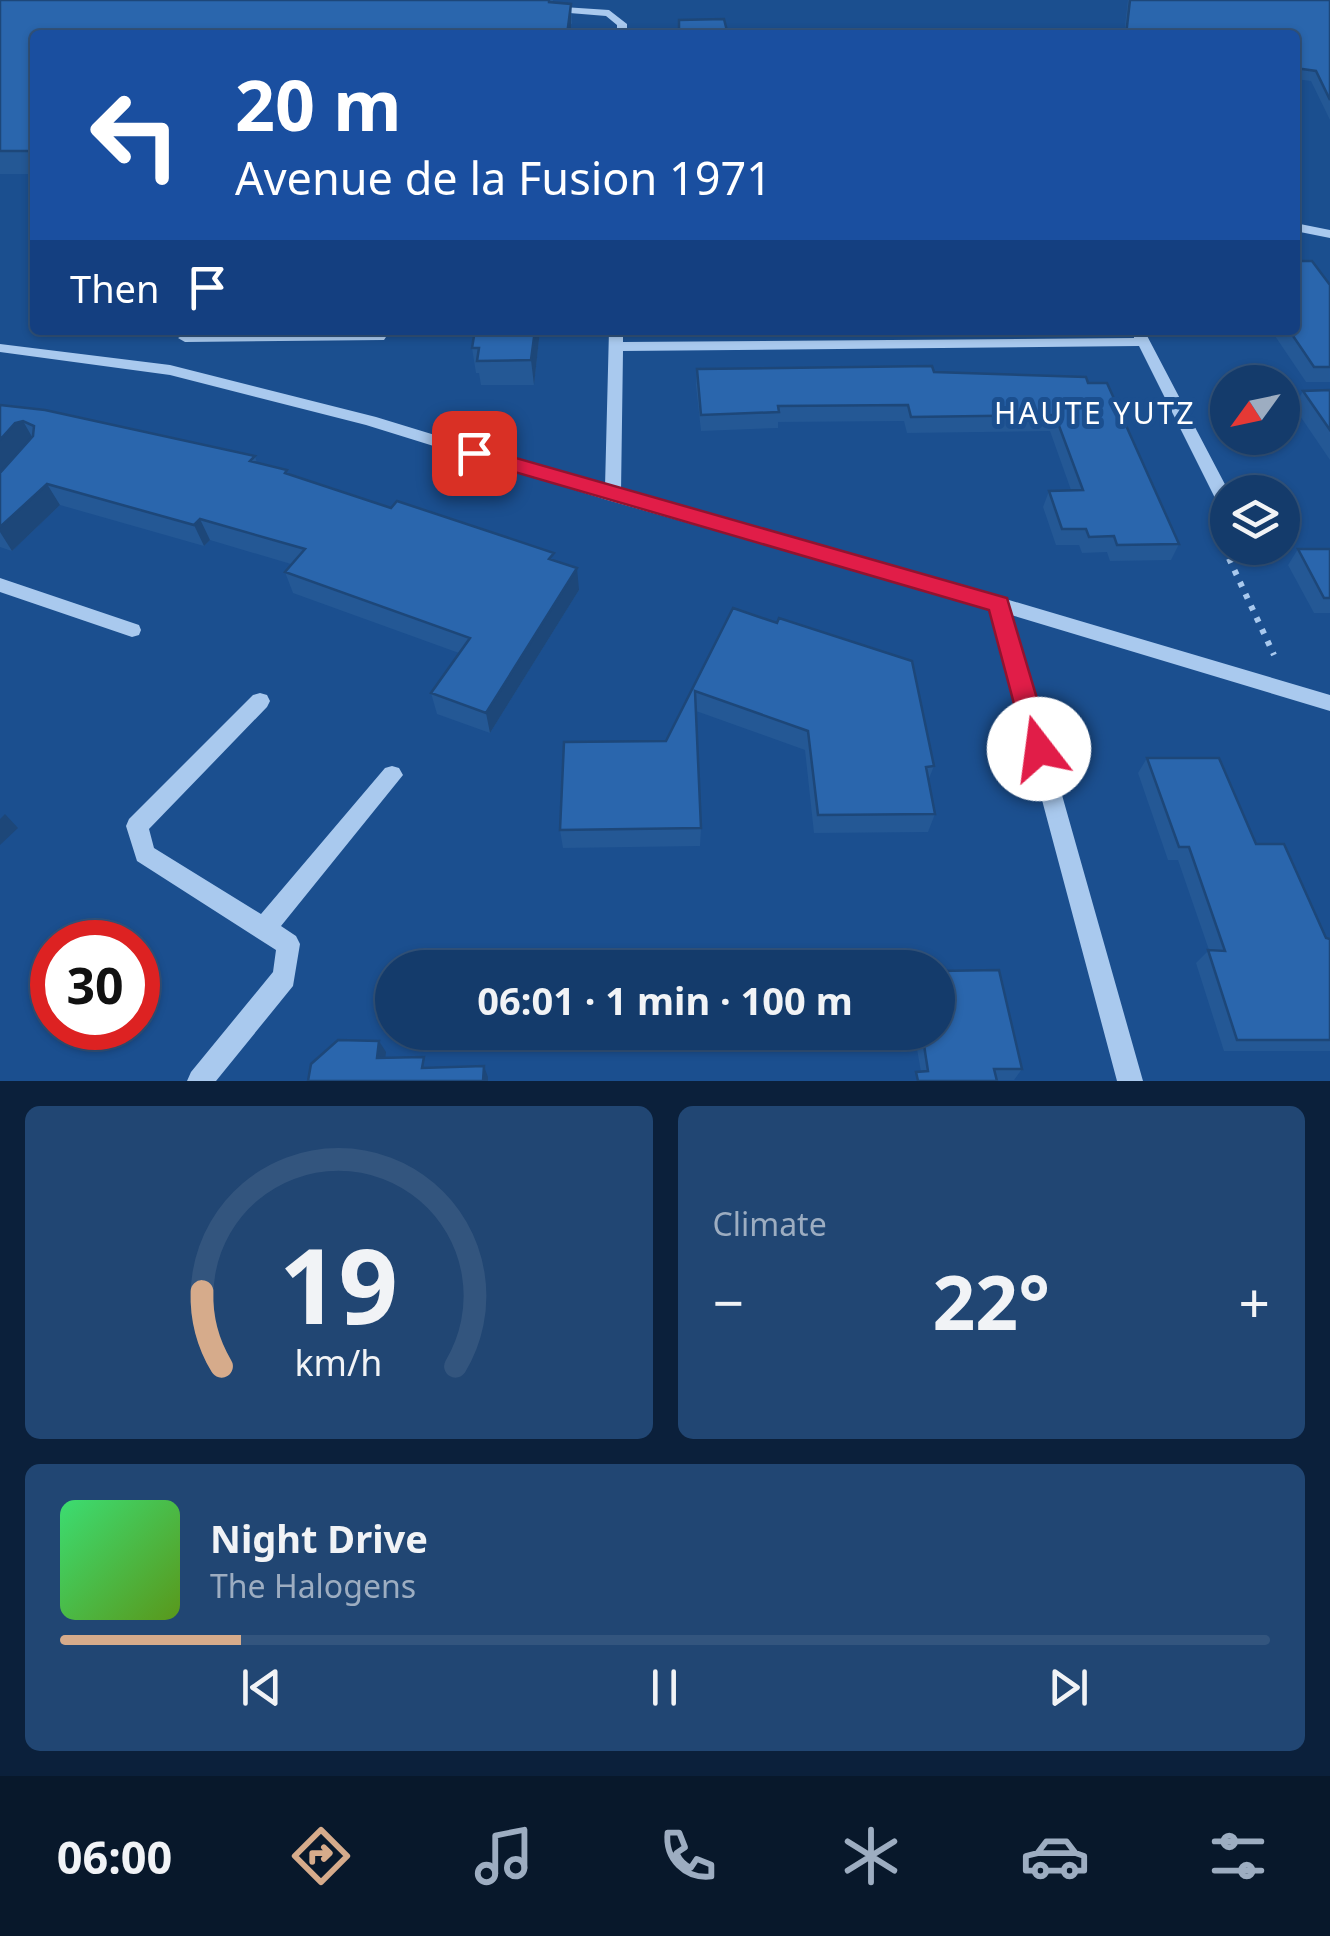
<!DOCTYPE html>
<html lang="en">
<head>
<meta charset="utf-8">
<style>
	:root { --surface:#143b6b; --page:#214673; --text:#f1f3f6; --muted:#9dadc1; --line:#33557e; --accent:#d6ab8b }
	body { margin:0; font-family:"Noto Sans",sans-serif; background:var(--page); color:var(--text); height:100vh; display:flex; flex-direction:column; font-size:38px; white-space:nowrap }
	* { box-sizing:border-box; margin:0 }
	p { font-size:32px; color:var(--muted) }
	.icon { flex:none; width:55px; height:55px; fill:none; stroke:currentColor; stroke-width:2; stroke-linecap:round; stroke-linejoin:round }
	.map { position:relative; height:1081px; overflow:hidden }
	.details { display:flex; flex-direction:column; gap:25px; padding:25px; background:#0b203b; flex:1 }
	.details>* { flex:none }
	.guide { position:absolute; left:30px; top:30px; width:1270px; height:305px; border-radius:10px; box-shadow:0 2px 8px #0004,0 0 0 2px var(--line); background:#1a4fa0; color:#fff; overflow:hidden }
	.needle { width:65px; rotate:237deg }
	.tools { position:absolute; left:1210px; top:365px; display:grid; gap:20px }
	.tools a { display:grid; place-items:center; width:90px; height:90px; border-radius:50%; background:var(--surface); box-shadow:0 2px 8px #0004,0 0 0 2px var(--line); font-size:50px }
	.speed { position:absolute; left:30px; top:920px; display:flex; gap:20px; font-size:50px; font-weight:700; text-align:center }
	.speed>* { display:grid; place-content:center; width:130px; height:130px; border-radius:50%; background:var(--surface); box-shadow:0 2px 8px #0004,0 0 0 2px var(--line); line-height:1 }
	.speed .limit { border:15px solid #d22; background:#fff; color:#111 }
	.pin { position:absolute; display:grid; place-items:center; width:85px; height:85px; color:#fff; margin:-42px; border-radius:20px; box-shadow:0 5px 15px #0006 }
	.me { position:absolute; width:110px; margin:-55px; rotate:345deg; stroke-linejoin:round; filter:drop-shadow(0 0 8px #0008) }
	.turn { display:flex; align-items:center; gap:35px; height:210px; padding:0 40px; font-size:45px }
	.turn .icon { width:130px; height:130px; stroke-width:2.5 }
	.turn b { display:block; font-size:70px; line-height:85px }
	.then { display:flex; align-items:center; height:95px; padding:0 40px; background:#0003; gap:20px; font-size:38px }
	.big { font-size:75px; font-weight:700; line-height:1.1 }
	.details .tile { flex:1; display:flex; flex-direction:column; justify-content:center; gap:15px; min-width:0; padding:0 35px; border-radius:15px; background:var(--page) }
	.details .dial { align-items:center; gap:0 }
	.dial svg { height:260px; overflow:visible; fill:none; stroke:var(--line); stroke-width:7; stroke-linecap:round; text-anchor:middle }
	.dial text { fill:var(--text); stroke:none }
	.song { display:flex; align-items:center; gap:30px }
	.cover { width:120px; height:120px; border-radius:15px; background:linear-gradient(135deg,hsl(140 70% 55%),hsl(90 70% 35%)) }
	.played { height:10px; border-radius:5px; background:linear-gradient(90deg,var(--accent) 15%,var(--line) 15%) }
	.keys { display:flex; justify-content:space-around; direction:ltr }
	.heat { display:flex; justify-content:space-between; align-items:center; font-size:55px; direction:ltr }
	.details .tiles { flex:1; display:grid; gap:25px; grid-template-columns:1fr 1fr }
	.tile:last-child { grid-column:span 2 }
	.trip { position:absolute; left:375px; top:950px; width:580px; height:100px; border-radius:50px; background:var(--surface); box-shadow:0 2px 8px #0004,0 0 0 2px var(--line); font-weight:700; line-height:100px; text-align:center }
	.menu { display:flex; height:160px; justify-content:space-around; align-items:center; background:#08182b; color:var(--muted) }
	.menu .icon { width:70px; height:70px }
	.menu .current { color:var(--accent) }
	.menu b { font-size:45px; color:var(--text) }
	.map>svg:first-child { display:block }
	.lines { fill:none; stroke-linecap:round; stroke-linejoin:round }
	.path { stroke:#a9c9ee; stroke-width:6; stroke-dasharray:5 8; stroke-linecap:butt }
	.minor { fill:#a9c9ee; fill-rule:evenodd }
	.wall { fill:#245895 }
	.shaded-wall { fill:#1d4779 }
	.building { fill:#2a66ad; stroke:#1d4779; stroke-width:2.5 }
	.route { fill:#e11d48; stroke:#92132f; stroke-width:2.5 }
	.labels { text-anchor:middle; stroke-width:10; stroke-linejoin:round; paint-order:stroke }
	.neighbourhood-label { font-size:30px; letter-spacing:2.5px; fill:#fff; stroke:#1b4f8f }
</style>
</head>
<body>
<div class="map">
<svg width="1330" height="1081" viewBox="0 0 1330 1081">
	<rect width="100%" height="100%" fill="#1b4f8f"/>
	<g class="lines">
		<path class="path" d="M1218,535l56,120"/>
		<path class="minor" d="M548,6l61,4 18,14v11h-10v-10l-11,-9 -61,-5v-4z
			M1295,223l35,7v8l-35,-7z
			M609,330h14v12l511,-4v-8h10l85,162 -1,20 -7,-2 -82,-164 -516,5 -2,141 378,105 331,98v16l-319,-96 132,466h-26l-126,-472 -384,-109 -241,-75 -196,-50 -170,-23v-8l170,21 206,52 229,70z
			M379,333l7,4 -2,3 -199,2 -7,-4 7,-4z
			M0,578l139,47 2,5 -2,5 -7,2 -132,-45z
			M260,693l7,2 3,6 -3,6 -118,122 5,19 107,66 124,-146 7,-2 7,2 4,7 -122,151 15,10 4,8 -7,42 -77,95h-29l4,-9 82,-100 3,-22 -139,-89 -11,-35 3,-7 124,-124z"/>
	</g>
	<path class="wall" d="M0,0h553v2l18,2 1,20 -537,11v139h-35z
		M1128,0h202v120l-19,-39 -16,-2v-44h-171z
		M1330,285v97h-24l-35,-52h24z
		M475,330h65l-6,55h-53l-2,-12h-3l-4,-25z
		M697,369l237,3 152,5 93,167 -8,16 -61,1 -3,-9 -25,1 -3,-8h-23l-13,-38 6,-16 22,-1 -21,-59 -143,2 -3,-12 -126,1v6l-77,3 -5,-46z
		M1330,390v70l-36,-53 9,-16z
		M0,405l255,51 2,7 32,11 266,87 24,29 -89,143 -53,-19 -6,-21 28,-40 -166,-60 -8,-21 6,-8 -81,-24 -6,6 -144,-41 -48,46 -12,-4z
		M1298,549h32v64h-16l-26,-48z
		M733,608l201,158 -6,15 7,33 -7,18 -114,1 -9,-83 -109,-39 5,117 -1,18 -137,2 -3,-18 106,-89z
		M1147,758l109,86 70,94 4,1v112h-106l-28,-88 13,-13 -31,-90h-10l-30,-87z
		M914,1032h24l84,37 -8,11h-17l-76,-8z"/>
	<path class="shaded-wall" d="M571,4v31h-4z
		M535,330h5l-6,55 -3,-25z
		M23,421l12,21 -35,34v-36l15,-17z
		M47,484l13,21 -48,46 -12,-19v-5z
		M200,519l10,21 -6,6 -10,-21z
		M577,568l2,22 -89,143 -4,-20z
		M5,814l13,14 -18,17v-26z
		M379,1041l7,11 -2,17 -7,-11z
		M484,1066l4,11v4h-5z"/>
	<path class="building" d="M0,0h549v2l22,2 -4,31h-532v116h-35z
		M1130,0h200v100l-14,-29 -21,-3v-33h-169z
		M724,19l4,16h-49v-15z
		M1295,261h17l18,24v82h-16l-25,-37h6z
		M475,330h60l-4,30 -54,1 2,-13h-7z
		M932,366l2,6 152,5 2,6h19l72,161 -62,1 -3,-9 -25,1 -3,-8h-24l-13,-38 34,-1 -28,-75 -144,2 -3,-12 -130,1 1,6 -78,3 -4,-46z
		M1330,390v40l-27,-39z
		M0,405l45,5 210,46 -5,5 37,9 -2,3 106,35 6,-7 157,52 -5,6 28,9 -91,145 -55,-20 39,-55 -185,-66 20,-23 -105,-30 -6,6 -147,-41 -47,43v-54l33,-37 1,-10 -11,-5 -8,2 -15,17z
		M1298,549h32v49h-6z
		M733,608l44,15 2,-5 133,43 22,105 -8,1 9,47 -117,1 -10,-84 -113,-40 6,137 -141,2 4,-88 102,-1z
		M1147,758h72l37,86h28l42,94 4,1v101h-93l-29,-90 17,1 -36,-104h-10z
		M999,970l23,99h-28l3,12h-79l-2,-9 12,-1 -6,-39h16v-61z
		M338,1040l41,1 -2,17 47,-1 -2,11 62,-2 -1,15h-175l3,-17z"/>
	<path class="route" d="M474,446l533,152 45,151 -4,8 -9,3 -9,-3 -4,-8 -37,-139 -522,-152 -3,-5 3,-5z"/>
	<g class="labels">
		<g class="neighbourhood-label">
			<text x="1095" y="424">HAUTE YUTZ</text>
		</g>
	</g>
</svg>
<div class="tools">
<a><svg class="needle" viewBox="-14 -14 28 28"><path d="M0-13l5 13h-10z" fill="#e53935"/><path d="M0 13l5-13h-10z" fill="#9dadc1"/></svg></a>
<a><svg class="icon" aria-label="layers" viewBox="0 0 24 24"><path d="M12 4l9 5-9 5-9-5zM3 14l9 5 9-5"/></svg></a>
</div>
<div class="speed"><div class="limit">30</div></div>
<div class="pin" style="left:474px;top:453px;background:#d93025"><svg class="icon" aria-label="arrive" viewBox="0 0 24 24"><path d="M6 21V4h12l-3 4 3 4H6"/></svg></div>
<svg class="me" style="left:1039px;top:749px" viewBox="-20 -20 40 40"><circle r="19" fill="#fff"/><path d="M0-13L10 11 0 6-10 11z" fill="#e11d48"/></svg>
<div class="trip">06:01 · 1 min · 100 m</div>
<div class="guide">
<div class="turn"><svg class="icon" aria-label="left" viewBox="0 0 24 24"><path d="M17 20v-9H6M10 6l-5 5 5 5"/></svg><div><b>20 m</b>Avenue de la Fusion 1971</div></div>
<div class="then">Then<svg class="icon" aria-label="arrive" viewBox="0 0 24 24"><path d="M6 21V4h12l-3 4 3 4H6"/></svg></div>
</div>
</div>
<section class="details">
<div class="tiles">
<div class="tile dial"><svg viewBox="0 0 100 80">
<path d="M14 69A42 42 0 1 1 86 69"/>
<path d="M14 69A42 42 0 0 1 8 46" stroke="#d6ab8b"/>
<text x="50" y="56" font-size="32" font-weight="700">19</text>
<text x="50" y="72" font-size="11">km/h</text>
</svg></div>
<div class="tile"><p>Climate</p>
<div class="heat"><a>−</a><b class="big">22°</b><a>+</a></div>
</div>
<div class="tile">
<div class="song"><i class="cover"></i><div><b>Night Drive</b><p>The Halogens</p></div></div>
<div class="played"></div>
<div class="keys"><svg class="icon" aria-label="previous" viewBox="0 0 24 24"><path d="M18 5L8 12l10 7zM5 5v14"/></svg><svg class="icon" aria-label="pause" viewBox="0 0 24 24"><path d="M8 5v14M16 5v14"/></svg><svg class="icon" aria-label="next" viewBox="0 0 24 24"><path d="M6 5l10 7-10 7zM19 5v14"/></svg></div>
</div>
</div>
</section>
<nav class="menu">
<b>06:00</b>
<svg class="icon current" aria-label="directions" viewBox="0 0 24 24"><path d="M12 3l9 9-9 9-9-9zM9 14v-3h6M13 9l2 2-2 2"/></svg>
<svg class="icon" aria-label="music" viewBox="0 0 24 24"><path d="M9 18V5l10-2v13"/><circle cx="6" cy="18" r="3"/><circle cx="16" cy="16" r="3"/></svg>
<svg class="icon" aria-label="phone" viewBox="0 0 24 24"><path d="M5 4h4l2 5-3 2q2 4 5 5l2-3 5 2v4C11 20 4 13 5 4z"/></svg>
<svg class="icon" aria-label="climate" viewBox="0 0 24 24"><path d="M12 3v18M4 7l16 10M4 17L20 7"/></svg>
<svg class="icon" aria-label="car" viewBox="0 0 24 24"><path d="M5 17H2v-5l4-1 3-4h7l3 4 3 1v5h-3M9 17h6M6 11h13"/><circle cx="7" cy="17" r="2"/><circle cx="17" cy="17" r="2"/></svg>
<svg class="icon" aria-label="filters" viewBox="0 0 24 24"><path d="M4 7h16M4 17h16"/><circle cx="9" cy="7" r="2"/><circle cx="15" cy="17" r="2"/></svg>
</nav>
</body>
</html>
